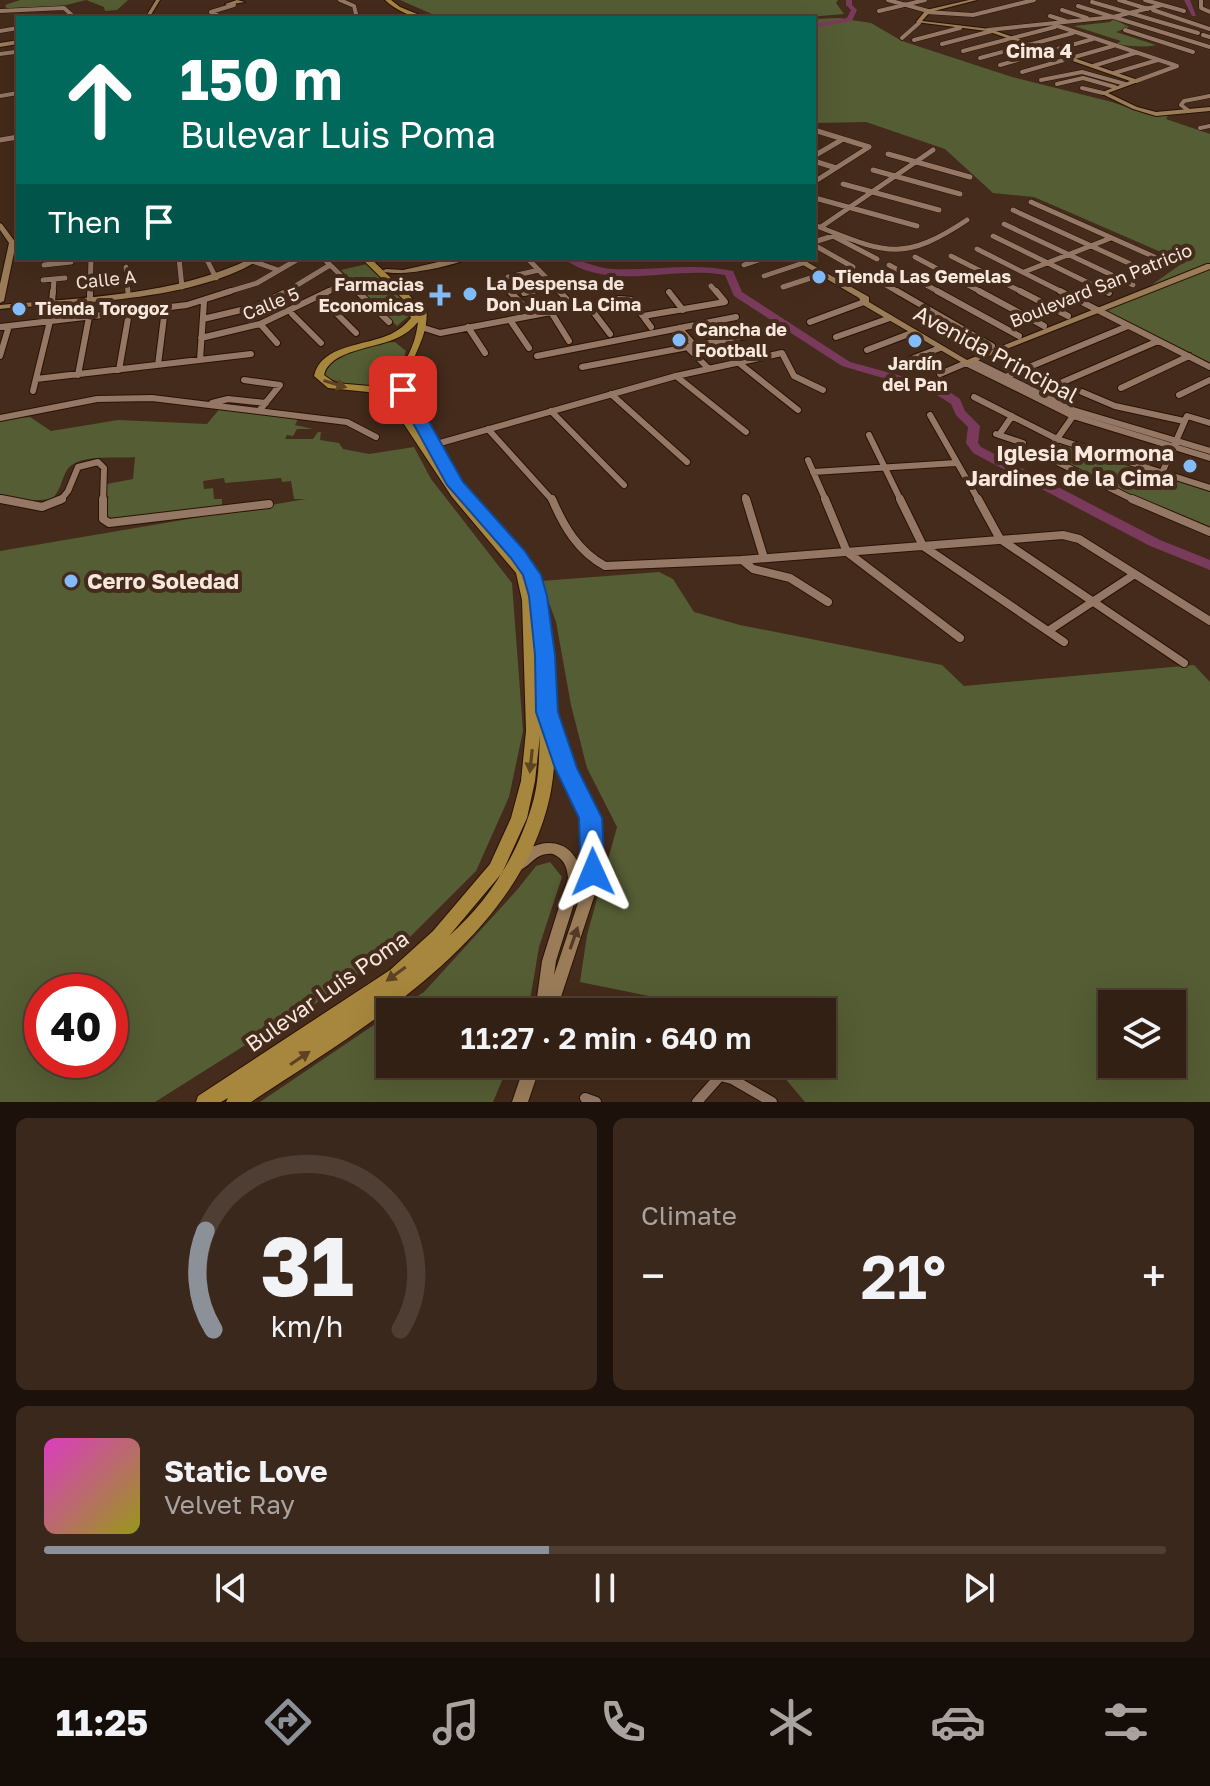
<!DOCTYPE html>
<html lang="en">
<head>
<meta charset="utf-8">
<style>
	:root { --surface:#332014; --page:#3b281d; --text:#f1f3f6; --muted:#a9a3a0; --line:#4e3e34; --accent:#8c9099 }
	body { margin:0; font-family:"Golos Text",sans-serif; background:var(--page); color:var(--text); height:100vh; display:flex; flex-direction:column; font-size:30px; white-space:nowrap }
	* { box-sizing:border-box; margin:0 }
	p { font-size:26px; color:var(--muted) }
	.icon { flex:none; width:44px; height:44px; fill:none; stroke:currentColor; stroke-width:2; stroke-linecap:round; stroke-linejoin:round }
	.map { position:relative; height:1102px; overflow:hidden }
	.side { display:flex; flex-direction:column; gap:16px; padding:16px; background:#1c120b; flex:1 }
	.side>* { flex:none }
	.top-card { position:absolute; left:16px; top:16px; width:800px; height:244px; border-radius:0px; box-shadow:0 8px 32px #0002,0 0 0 2px var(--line); background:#00695c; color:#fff; overflow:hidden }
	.fabs { position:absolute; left:1098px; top:990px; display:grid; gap:16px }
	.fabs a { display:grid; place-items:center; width:88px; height:88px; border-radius:0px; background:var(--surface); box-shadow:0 8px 32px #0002,0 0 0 2px var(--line); font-size:40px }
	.speed { position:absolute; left:24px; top:974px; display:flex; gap:16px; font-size:40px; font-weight:700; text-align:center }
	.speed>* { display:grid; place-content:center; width:104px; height:104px; border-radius:50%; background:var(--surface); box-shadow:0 8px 32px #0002,0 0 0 2px var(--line); line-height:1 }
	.speed .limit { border:12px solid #d22; background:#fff; color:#111 }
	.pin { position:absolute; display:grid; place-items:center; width:68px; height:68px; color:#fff; margin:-34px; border-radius:16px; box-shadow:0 4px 12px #0006 }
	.me { position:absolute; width:88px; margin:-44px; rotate:359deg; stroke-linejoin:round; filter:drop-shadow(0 0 6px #0008) }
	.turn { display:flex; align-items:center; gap:28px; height:168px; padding:0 32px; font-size:36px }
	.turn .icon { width:104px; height:104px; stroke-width:2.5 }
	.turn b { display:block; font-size:56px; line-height:68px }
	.then { display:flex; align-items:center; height:76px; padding:0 32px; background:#0003; gap:16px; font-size:30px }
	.big { font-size:60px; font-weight:600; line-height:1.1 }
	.side .widget { flex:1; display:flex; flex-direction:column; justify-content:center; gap:12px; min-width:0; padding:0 28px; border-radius:12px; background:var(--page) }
	.side .dial { align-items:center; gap:0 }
	.dial svg { height:208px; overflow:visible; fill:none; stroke:var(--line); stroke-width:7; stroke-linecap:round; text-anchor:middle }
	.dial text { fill:var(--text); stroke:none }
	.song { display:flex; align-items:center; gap:24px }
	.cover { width:96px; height:96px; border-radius:12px; background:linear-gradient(135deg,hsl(310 70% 55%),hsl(60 70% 35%)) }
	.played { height:8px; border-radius:4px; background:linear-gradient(90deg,var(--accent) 45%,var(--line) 45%) }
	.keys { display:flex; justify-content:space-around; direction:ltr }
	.heat { display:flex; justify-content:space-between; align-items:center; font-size:44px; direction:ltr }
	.side .tiles { flex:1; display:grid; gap:16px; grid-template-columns:1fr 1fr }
	.widget:last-child { grid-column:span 2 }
	.trip { position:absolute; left:376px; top:998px; width:460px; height:80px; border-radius:0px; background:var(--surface); box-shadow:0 8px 32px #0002,0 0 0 2px var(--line); font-weight:600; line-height:80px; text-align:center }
	.tabs { display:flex; height:128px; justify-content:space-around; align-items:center; background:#140d08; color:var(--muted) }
	.tabs .icon { width:56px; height:56px }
	.tabs .current { color:var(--accent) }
	.tabs b { font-size:36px; color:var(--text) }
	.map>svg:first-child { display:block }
	.green { fill:#555d34; fill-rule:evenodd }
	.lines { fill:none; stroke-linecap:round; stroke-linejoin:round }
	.river { fill:#7a3a5c; fill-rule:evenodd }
	.street-far4-casing { stroke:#2a1304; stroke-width:5 }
	.street-far3-casing { stroke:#2a1304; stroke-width:6 }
	.street-far2-casing { stroke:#2a1304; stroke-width:8 }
	.street-far1-casing { stroke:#2a1304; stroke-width:10 }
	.street-casing { stroke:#2a1304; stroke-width:12 }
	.secondary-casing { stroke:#2a1304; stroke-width:2 }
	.highway-casing { stroke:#2a1304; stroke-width:2 }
	.street-far4 { stroke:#947765; stroke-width:4 }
	.street-far3 { stroke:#947765; stroke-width:5 }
	.street-far2 { stroke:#947765; stroke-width:6 }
	.street-far1 { stroke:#947765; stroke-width:8 }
	.street { stroke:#947765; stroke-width:10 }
	.secondary { fill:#9a7c59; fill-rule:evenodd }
	.highway { fill:#a7873d; fill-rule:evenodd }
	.oneway { fill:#5d4224 }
	.oneway2 { fill:#553b27 }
	.route { fill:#1a73e8; stroke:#114b97; stroke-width:2 }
	.poi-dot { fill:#83bcfb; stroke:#442b1b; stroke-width:3 }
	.labels { text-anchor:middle; stroke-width:8; stroke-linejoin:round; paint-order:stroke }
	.far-poi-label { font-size:18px; font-weight:bold; fill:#f7e7dd; stroke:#442b1b; text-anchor:start }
	.far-street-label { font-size:18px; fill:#f7e7dd; stroke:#442b1b }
	.far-neighbourhood-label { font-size:20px; font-weight:bold; fill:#f7e7dd; stroke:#442b1b }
	.street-label { font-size:22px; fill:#f7e7dd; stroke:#442b1b }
	.poi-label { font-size:22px; font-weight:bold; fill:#f7e7dd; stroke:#442b1b; text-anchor:end }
</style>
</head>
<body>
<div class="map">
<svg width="1210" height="1102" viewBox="0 0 1210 1102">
	<rect width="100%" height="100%" fill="#442b1b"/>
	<path class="green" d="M20,0h108l-11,10 -12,1 -1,-4 -18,-7 -28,7 -51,2 -2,-4z
		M400,0h438l-2,3 8,11 -47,4h-356z
		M839,18l32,5 31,18 110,36 100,25 37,13 19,1 -2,3 44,15v229l-105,-52 24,-10 55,-39 -150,-65 -41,-4 -48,-44 -79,-27 -52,1v-104z
		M1114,19l15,8 -13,5 40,13c-12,3 -27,1 -40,-1l5,-3 -47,-15 36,-4z
		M367,264l37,36 7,14 -14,12 -56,-56z
		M395,342l11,9c-3,7 -4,18 -9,25 -10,17 -62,9 -75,-2v-5c19,-16 47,-27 73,-27z
		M222,406l78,9 -5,10 18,4h-16l-4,7 -6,-1 -2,4h28l5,-7 15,1 -12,-1 -1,8 19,3 4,6 26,5 45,-7 17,32 81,104 11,148 -14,66 -33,74 -68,68 -126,88 -35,17 -92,58h-155v-551l306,-52h-12l-3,-18 -9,1 -1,-4 -56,5 -1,-5 -21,3 1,8 9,-1 1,11h8v7l-109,16 -8,-3v-20l4,-1 -3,-5 1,-9 26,-5 2,-22c-18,2 -57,-4 -68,13 -6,10 -6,20 -15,29l-27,2 -25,-7v-74l30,-3 21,14 67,-11 89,4zM42,992h68v68h-68z
		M1061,442l149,48v40l-60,-24 -97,-49z
		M659,572l14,7 21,33 46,13 202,40 22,21 230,-21 16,17v420h-405l-32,-38h49v-52h-95l-147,-30 7,-47 30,-108 -30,-59 -16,-63 -15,-83 -15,-41zM1112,1004h60v60h-60z
		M550,862l12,15 -23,70 -11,65h-135l31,-20 93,-102 19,-24z
		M390,1014v50h119l-16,38h-233z"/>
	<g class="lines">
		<path class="river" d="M846,0h6v5l5,5 -5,11 -38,7v-4l33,-6 4,-8 -5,-5z
			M1184,0h6l6,16h-4z
			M563,258c17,0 31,10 49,11 41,2 80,-7 121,2l9,21 108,70 92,25 18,12 5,12 15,15 -2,17 3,4 179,93 50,20v10l-60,-24 -177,-93 -7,-10 2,-16 -12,-12 -5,-11 -17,-11 -92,-27 -108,-70 -9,-21c-52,-10 -117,18 -162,-17z"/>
		<defs>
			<path id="street-far4" d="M340,0l14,6 3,12
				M888,0l40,11
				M1119,0l29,9
				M1145,0l39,11
				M1201,0v8l9,4
				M1092,2l106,31
				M1078,6l132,41
				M1062,10l25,8
				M1153,10l57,19
				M0,11l64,-3 11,10
				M879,11l46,-11
				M211,12l23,-7
				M211,12l12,6
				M926,12l47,3 61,-15
				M1050,16l16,5
				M1055,25l122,41
				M988,30l125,-13 49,-12
				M1125,30l68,22
				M0,31l18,-3
				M1203,35l7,2
				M902,38l17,-15
				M914,40l46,-12
				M942,44l50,-13
				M963,51l92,-24
				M0,54l15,-2 3,6
				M980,58l93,-25
				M1000,65l93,-26
				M1093,66l42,-13
				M1022,72l91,-26
				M1114,73l44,-13
				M1041,80l41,-8 43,12
				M1136,81l41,-15
				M1057,84l26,-6 32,9
				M1082,88l21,5
				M0,96l18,-3
				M1189,111l-8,-6 3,-4 26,-5
				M1200,128l10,-2"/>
			<path id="street-far3" d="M814,130l55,17
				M0,140l18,-3
				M888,154l82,23
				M814,156l29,-17
				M814,161l22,7
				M873,170l87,24
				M814,182l55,-35
				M843,184l96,26
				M815,198l102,28
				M1031,202l137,61
				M1013,210l135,62
				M1004,224l129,61
				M814,225c70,27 87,39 153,-5
				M821,227l112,-77
				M993,236l116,57
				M814,242l19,-6 44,23
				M814,245l39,22
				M977,249l87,44
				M951,256l73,37
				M915,257l68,36
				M179,258l3,29
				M206,258l10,20
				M244,258l34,12
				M323,258l36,35
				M527,258l34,35
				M373,260l11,-2
				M44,265l27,-3
				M744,265l20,-7
				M889,265l52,28
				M126,267l2,26
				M1024,272l87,-34
				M865,273l35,20
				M764,276l39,-13
				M508,277l31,-7
				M43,280l22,-2
				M711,286l6,7
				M504,287l7,6
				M783,287l40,-13
				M53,293l1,-14
				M90,293l1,-35
				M224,293l33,-10 43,-25
				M284,293l46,-28
				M326,293l20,-12
				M524,293l31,-6"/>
			<path id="street-far2" d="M357,291l32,31
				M509,291l25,24
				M559,291l15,16
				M897,291l95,55
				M937,291l82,45
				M979,291l65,35
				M1020,291l48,25
				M1060,291l150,76
				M1105,291l4,2
				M669,292l14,18
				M524,293l9,-2
				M320,297l36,36
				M90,298v-7
				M588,305l22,29
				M551,312l18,29
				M292,314l29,29
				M643,316l82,-14 -9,-11
				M203,319l51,-12 34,-16
				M510,320l19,28
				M810,322l54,-20
				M262,326l15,17
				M0,327l187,-22 44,-14
				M421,327l19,6 179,-34 12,1 20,27
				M468,327l17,26
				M679,328l15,17
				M836,337l54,-19
				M201,338l59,-14 69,-33
				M687,347l21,21
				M867,350l47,-18
				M0,356l9,-30
				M537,356l199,-39
				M200,360l4,-58
				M973,361l100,49 137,41
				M904,362l36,-14
				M739,363l59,47
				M158,365l7,-56
				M582,367l180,-34
				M119,370l10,-57
				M940,374l26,-11 107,53 137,42
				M78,375l11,-58
				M676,376l70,56
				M1003,378l125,-52
				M36,379l215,-25
				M244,380l36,5 -21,26
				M1121,388l68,-32
				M33,391l17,-70 3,-30
				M1082,392l33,14 69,15
				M611,394l76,68
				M1035,394l123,-53
				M1179,395l31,-15
				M974,397l83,42 153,49
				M212,403l16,-4 38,4
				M551,411l73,74
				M930,415l49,86
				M0,418l97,-19 55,-1 195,24 29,15
				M488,429l65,72
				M996,434l27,9
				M869,435l32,66
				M999,435l13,-19
				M433,445l243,-69 106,-23 12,23 29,14
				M1031,449l105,52
				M1045,456l31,-44
				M808,460l18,41
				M813,472l143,-9
				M1162,473l25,-57 23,7
				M745,497l1,4
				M0,499l8,2
				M60,501l8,-10 10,-24 20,-5 6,6 -1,33"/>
			<path id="street-far1" d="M1,499l41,8 20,-8
				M103,499v20l6,4 160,-19
				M552,499c12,28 26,52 53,67l137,-6 321,-25 16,4 131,82
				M746,499l18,59
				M825,499l22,53 113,86
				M900,499l23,47 141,96
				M978,499l22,40 184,124
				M1132,499l78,33
				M742,560l11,9 37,9 38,24
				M1048,631l87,-57"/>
			<path id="street" d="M585,1098l11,4
				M697,1102l23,-26 12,3 40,23"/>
			<path id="secondary" d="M156,0h4l-11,18h-4z
				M237,0l8,2 -18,3 -2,-1z
				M969,0h8l-47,12 -8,9 68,8 148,51v2l-30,11 29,14 19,5 54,-5v4l-54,5 -23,-7 -33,-16 30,-12 -143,-50 -71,-9 10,-12z
				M18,40v4l-18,3v-4z
				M0,223l2,1 14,19 -12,58 -4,2v-19l9,-41 -9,-13z
				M252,258h10c-63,43 -187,45 -262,51v-4c86,-8 174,-9 252,-47z
				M456,258h14c-17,8 -71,20 -88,13l4,-2 17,1z
				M791,258h9l69,39v5l98,58 240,-96h3v5l-244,96 -103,-60 -4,-7z
				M550,718l4,1 2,3 16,46 25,50 3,36 -4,37 -40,121h-21l7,-51 26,-83c-1,-12 -4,-19 -15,-24 -22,-2 -23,19 -40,16l-2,-4c22,-33 66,-32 71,12l-26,83 -2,14 28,-84 6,-37 -3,-36 -25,-50 -16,-46 2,-3z
				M525,1064h16l-13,38h-16z"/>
			<path id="highway" d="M385,0h6l9,7 27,11c-16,0 -31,-8 -42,-18z
				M361,258h9l41,39 6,12 1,-4 3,-1 5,3c5,32 -20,52 -18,81 1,11 8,21 13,30l-5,3 -4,-1c-30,-50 1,-52 6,-98 -6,7 -12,12 -21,16 -20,10 -68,12 -73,37l11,8 35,3 28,13 62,94 60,69 5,-3c23,11 26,73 27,96 2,46 7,96 -2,141 -31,144 -186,231 -299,306h-25l2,-4 -7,4h-25l2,-6 192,-126 43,-39 57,-67 21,-46 10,-37 5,-50 -4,-131 -6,-27 -64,-76 -62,-94 -22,-11 -40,-4 -14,-12c7,-32 52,-30 77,-42 8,-4 14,-9 20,-16l-7,-18zM535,607l3,37 2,78zM540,735c-1,21 -1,43 -6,63 -14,53 -44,102 -85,138l53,-63 25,-55 8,-37z"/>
		</defs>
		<use href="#street-far4" class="street-far4-casing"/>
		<use href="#street-far3" class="street-far3-casing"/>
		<use href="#street-far2" class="street-far2-casing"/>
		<use href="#street-far1" class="street-far1-casing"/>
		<use href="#street" class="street-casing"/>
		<use href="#secondary" class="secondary-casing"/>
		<use href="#highway" class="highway-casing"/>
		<use href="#street-far4" class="street-far4"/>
		<use href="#street-far3" class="street-far3"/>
		<use href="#street-far2" class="street-far2"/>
		<use href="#street-far1" class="street-far1"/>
		<use href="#street" class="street"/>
		<use href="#secondary" class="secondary"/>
		<use href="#highway" class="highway"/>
	</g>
	<defs><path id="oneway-solid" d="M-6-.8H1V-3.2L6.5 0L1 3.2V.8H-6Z" transform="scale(2)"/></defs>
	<g class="oneway">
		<use href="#oneway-solid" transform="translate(335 384) rotate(17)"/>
		<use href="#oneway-solid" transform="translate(531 761) rotate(96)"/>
		<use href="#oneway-solid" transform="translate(396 974) rotate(144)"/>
		<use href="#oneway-solid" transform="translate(300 1058) rotate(-34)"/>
	</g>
	<use class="oneway2" href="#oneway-solid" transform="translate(574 938) rotate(-71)"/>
	<path class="route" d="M403,385l8,5 52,92 61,68 17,25 6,21 8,59 3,57 19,56 25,50 3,54 -3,7 -9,3 -8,-3 -4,-7 -2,-54 -24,-50 -19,-56 -1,-57 -6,-59 -6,-21 -12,-17 -64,-73 -52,-95z"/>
	<g class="poi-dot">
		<circle cx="819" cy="277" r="8"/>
		<circle cx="470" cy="294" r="8"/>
		<path d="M436 283h8v8h8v8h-8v8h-8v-8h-8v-8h8z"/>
		<circle cx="19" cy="309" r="8"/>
		<circle cx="679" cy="340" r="8"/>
		<circle cx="915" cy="341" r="8"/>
		<circle cx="1190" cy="466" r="8"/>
		<circle cx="71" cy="581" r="8"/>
	</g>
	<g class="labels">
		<g class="far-poi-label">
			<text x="835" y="283">Tienda Las Gemelas</text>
			<text x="486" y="290">La Despensa de<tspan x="486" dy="21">Don Juan La Cima</tspan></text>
			<text x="424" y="291" text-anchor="end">Farmacias<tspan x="424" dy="21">Economicas</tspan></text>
			<text x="35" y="315">Tienda Torogoz</text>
			<text x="695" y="336">Cancha de<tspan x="695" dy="21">Football</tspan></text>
			<text x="915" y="370" text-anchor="middle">Jardín<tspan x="915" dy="21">del Pan</tspan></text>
		</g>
		<g class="far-street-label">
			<text transform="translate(106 280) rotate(-6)" y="6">Calle A</text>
			<text transform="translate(1101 286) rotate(-22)" y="6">Boulevard San Patricio</text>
			<text transform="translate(271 304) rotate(-22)" y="6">Calle 5</text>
		</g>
		<g class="far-neighbourhood-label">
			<text x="1039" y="58">Cima 4</text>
		</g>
		<g class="street-label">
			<text transform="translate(996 354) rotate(28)" y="8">Avenida Principal</text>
			<text transform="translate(327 991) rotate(-35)" y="8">Bulevar Luis Poma</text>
		</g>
		<g class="poi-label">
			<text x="1174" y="461">Iglesia Mormona<tspan x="1174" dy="25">Jardines de la Cima</tspan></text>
			<text x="87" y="589" text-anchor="start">Cerro Soledad</text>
		</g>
	</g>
</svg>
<div class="fabs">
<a><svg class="icon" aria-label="layers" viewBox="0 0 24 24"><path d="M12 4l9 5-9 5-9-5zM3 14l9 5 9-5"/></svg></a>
</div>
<div class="speed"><div class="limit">40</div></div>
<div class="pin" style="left:403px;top:390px;background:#d93025"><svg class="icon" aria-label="arrive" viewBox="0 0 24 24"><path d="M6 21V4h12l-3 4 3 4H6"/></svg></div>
<svg class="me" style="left:593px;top:872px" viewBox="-20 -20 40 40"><path d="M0-17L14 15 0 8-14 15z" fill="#1a73e8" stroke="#fff" stroke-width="4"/></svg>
<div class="trip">11:27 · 2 min · 640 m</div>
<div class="top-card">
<div class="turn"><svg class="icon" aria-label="ahead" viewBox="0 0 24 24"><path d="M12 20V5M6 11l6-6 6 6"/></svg><div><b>150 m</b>Bulevar Luis Poma</div></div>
<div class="then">Then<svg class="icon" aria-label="arrive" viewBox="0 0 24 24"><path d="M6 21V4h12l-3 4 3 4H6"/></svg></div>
</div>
</div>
<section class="side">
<div class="tiles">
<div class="widget dial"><svg viewBox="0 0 100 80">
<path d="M14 69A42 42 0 1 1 86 69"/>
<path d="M14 69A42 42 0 0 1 11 31" stroke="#8c9099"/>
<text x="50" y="56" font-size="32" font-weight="700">31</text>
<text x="50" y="72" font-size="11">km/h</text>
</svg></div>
<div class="widget"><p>Climate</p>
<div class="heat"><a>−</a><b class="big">21°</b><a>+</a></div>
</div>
<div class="widget">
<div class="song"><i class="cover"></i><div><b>Static Love</b><p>Velvet Ray</p></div></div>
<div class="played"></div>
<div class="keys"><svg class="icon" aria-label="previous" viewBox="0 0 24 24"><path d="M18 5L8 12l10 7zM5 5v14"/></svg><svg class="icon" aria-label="pause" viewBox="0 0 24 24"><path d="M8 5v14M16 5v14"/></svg><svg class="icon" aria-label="next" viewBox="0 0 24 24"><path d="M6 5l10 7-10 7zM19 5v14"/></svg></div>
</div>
</div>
</section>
<nav class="tabs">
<b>11:25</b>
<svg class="icon current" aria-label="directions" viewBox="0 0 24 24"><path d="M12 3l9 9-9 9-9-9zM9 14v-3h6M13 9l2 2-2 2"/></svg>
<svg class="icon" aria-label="music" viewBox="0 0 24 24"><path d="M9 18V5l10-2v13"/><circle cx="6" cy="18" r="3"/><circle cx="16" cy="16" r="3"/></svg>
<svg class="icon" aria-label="phone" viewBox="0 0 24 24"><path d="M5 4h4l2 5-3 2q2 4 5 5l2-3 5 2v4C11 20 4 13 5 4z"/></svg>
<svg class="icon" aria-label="climate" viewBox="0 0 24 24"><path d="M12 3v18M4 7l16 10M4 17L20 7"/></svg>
<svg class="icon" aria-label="car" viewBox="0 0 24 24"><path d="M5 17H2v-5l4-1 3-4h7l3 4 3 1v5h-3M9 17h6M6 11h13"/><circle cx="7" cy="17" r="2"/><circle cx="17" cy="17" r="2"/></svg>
<svg class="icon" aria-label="filters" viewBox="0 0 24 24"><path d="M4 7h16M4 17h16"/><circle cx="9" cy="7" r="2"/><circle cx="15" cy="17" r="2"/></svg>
</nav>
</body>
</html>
